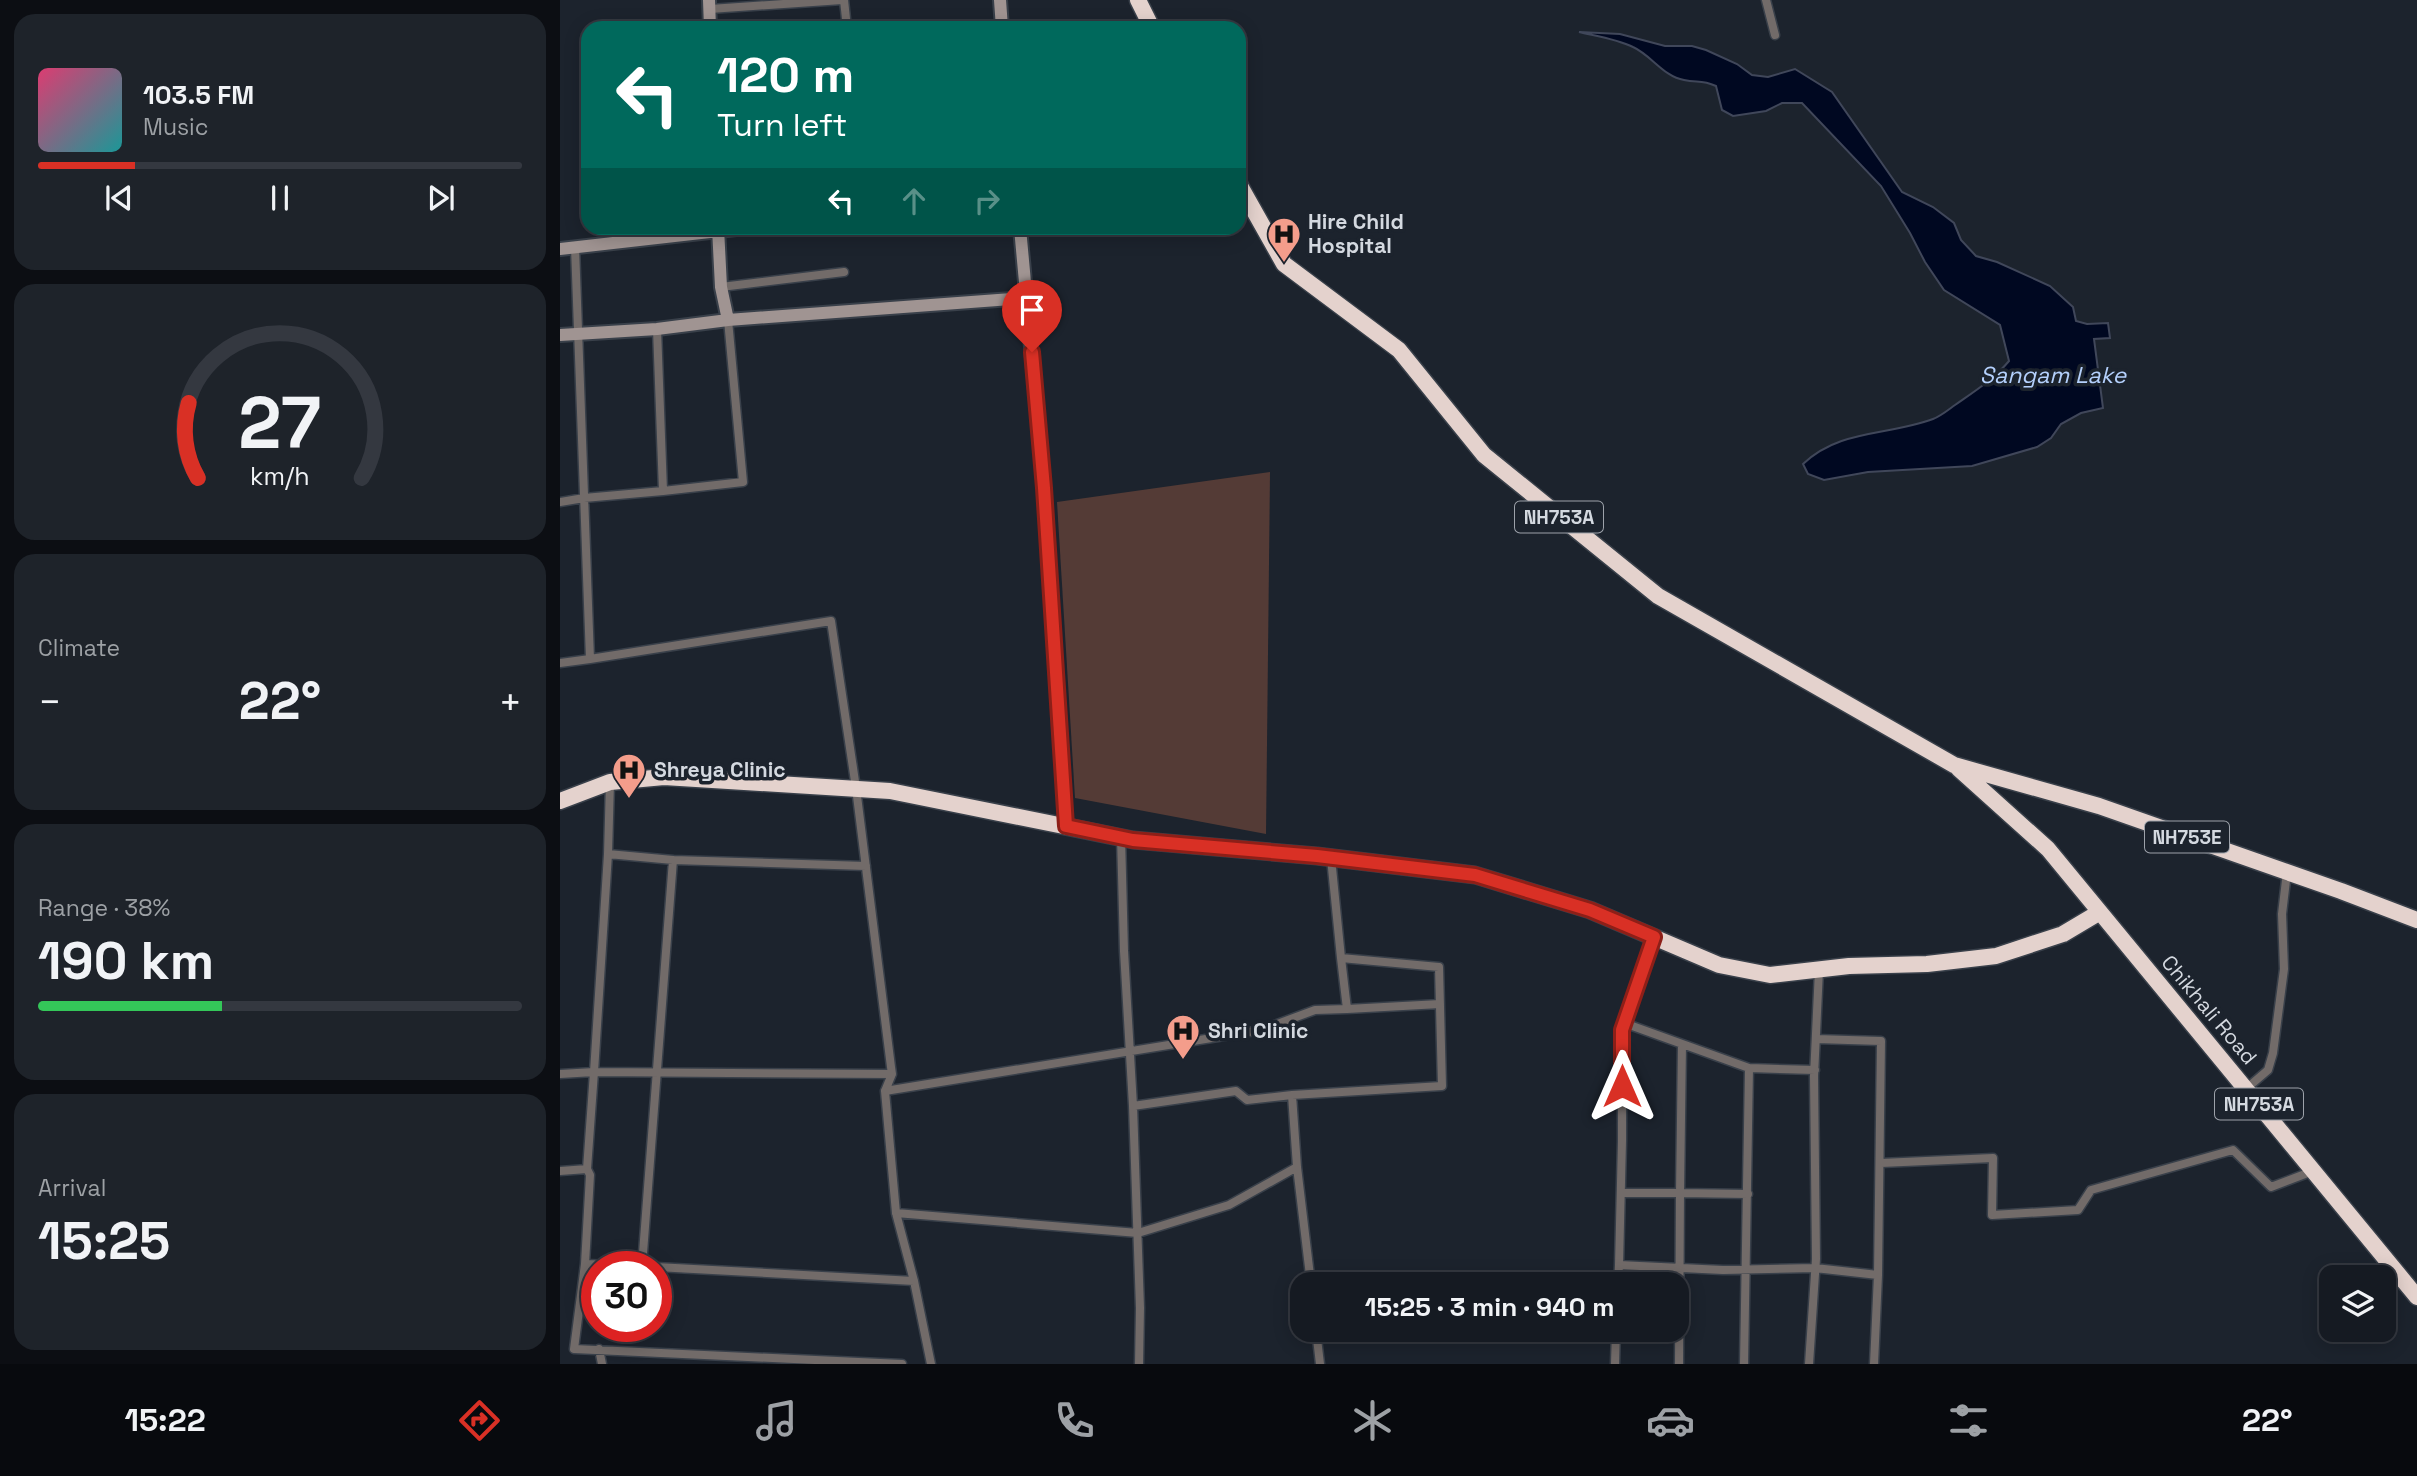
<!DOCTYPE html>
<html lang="en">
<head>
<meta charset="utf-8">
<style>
	:root { --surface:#151a22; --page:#1e232a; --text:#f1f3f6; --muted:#9da1a5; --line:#343840; --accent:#d93025 }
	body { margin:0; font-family:"Space Grotesk",sans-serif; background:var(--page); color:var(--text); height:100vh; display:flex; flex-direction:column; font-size:26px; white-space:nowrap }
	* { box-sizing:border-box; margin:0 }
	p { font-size:23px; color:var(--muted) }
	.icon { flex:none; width:38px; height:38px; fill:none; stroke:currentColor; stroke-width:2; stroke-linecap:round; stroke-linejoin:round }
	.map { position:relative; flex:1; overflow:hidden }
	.details { display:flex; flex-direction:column; gap:14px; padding:14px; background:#0c0e13; width:560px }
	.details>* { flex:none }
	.hud { position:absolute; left:21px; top:21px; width:665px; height:214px; border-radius:21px; box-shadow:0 4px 18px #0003,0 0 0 2px var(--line); background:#00695c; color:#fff; overflow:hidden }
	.controls { position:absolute; left:1759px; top:1265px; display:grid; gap:14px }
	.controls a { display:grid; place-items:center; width:77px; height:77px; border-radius:14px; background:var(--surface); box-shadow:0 4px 18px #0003,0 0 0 2px var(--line); font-size:35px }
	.speed { position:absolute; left:21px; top:1251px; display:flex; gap:14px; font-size:35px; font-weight:700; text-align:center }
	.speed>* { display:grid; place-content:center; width:91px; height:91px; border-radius:50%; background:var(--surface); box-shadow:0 4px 18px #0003,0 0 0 2px var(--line); line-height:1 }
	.speed .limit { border:10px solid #d22; background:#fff; color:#111 }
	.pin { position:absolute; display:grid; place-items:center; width:60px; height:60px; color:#fff; margin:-72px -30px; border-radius:50% 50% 50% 0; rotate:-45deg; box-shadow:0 0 7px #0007 }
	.pin .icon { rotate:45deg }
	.me { position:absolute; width:77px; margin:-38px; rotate:0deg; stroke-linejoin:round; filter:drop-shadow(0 0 5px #0008) }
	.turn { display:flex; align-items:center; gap:24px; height:147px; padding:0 21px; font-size:32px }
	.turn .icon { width:91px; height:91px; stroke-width:2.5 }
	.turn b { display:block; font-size:49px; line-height:60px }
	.lanes { display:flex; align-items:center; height:66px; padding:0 21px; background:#0003; justify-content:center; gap:35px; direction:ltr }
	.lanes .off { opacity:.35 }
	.big { font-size:52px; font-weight:600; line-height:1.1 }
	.details .card { flex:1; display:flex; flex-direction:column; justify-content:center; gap:10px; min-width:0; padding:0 24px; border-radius:21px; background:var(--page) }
	.details .dial { align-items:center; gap:0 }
	.dial svg { height:182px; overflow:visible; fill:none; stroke:var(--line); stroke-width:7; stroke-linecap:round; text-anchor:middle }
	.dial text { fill:var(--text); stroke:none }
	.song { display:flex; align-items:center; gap:21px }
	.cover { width:84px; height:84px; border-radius:10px; background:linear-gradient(135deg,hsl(340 70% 55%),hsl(180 70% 35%)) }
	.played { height:7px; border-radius:4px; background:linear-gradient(90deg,var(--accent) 20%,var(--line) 20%) }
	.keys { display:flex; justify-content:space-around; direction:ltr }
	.heat { display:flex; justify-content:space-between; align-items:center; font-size:38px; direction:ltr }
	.charge { height:10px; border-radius:5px; background:linear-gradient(90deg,#34c759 38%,var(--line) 0) }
	.trip { position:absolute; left:730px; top:1272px; width:399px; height:70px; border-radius:21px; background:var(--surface); box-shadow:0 4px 18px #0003,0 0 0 2px var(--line); font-weight:600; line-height:70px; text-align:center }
	.dock { display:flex; height:112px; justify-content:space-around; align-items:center; background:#080a0e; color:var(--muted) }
	.dock .icon { width:49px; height:49px }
	.dock .current { color:var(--accent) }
	.dock b { font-size:32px; color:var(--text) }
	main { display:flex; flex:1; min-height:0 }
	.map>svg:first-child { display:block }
	.green { fill:#543b36 }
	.water { fill:#000821; stroke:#40475a; stroke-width:2 }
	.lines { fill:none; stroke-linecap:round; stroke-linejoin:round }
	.street-casing { stroke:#39404a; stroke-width:11 }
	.secondary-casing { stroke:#39404a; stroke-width:16 }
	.highway-casing { stroke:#39404a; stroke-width:19 }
	.street { stroke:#726b69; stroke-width:8 }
	.secondary { stroke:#a09492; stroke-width:12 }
	.highway { stroke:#e4d2cd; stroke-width:16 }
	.route-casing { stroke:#8d1f18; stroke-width:18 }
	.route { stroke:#d93025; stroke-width:12 }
	.labels { text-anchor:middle; stroke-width:7; stroke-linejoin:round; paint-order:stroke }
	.shield { fill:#1c232d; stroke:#9da2aa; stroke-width:2 }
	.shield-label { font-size:19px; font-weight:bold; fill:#d4d9e0 }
	.poi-label { font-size:21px; font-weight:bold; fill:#d4d9e0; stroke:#1c232d; text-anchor:start }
	.street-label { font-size:21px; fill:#d4d9e0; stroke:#1c232d }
	.water-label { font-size:23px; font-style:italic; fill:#b4d0fc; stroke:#1c232d }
</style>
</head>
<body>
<main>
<section class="details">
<div class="card">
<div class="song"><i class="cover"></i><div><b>103.5 FM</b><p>Music</p></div></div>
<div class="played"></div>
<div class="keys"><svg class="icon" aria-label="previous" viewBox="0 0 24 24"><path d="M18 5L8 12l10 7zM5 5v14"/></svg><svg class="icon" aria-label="pause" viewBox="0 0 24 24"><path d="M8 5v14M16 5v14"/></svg><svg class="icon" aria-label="next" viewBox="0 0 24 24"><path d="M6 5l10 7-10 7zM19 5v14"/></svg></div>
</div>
<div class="card dial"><svg viewBox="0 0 100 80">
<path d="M14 69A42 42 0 1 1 86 69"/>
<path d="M14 69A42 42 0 0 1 10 36" stroke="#d93025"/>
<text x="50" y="56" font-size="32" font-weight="700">27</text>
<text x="50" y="72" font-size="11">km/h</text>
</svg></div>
<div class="card"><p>Climate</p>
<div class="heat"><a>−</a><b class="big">22°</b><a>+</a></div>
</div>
<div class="card"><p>Range · 38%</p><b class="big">190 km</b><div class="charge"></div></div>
<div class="card"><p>Arrival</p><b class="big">15:25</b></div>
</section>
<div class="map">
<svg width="1857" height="1364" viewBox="0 0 1857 1364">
	<rect width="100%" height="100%" fill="#1c232d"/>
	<path class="green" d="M710,472l-4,362 -191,-36 -18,-296z"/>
	<path class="water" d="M1019,32l41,2 45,12h27l14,4 31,14 15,11 16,2 27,-8 37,23 70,100 31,15 21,16 7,17 15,16 21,6 53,24 23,21 3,14 11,3 21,-1 2,15 -16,1 9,69 -22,5 -20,11 -10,14 -14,9 -65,19 -104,6 -44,8 -16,-6 -5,-10c37,-35 84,-28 130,-45 8,-3 15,-9 22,-14 20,-14 39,-26 54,-44l-9,-36 -56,-35 -19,-28 -15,-29 -29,-47 -79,-83h-20l-16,8 -33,5 -11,-6 -6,-24c-15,-7 -18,-3 -32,-6 -20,-3 -33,-25 -51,-33 -16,-8 -37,-11 -54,-15z"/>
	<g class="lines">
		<defs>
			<path id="street" d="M284,0l3,28
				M1206,0l9,35
				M150,9l132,-9
				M161,287l123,-15
				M97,329l6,162 80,-9 -15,-162
				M0,502l24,-4 79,-7
				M30,659l241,-38 25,167 35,279 1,7 -7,17 11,122 18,68 17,83
				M0,663l30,-4 -15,-412
				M50,782l-2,72 65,6 -31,406
				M561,837l3,114 9,155 103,-15 11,9 45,-5 5,72 14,117
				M48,854l-14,218 298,2
				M113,860l193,6
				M1094,937l-32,93v111l-3,124 104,5 92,-2 63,7
				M781,958l6,51 93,-5
				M1064,1023l125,45 66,2
				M1256,1039l65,2 -3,234 -4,89
				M0,1074l34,-2 -7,97
				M1687,1088l21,-18 5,-17 11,-84 -2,-55 5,-42
				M325,1091l376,-61 54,-20 32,-1
				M732,1095l150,-9 -3,-119 -98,-9 -10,-100
				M573,1106l7,202 -1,56
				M1321,1163l112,-5 -1,57 86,-5 13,-20 142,-40 38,37 42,-16
				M0,1171l27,-2 3,6 -5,89 -11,85 328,15
				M1061,1193h59l2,-149
				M336,1213l242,20 91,-28 68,-38
				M25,1264l60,2
				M96,1267l258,14
				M1058,1284l1,-19
				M756,1330l4,34
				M39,1349l3,15
				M1055,1364l1,-34
				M1119,1364l1,-171 68,1
				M1184,1364l5,-296
				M1249,1364l7,-105 -2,-183 5,-106"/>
			<path id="secondary" d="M149,0l1,28
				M440,0l2,28
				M158,228l3,59 7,33
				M460,228l24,260 22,338
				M0,249l185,-21
				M0,335l97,-6 71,-9 298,-22"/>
			<path id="highway" d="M578,0l14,28
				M679,184l45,80 115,86 85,105 174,141 296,169 145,41 242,85 76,29
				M1399,769l89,80 369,448
				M0,801l50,-19 54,-5 226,14 243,49 184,16 158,19 115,35 129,55 51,10 79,-9 78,-2 69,-8 67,-22 37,-22"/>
		</defs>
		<use href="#street" class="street-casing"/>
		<use href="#secondary" class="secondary-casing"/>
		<use href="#highway" class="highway-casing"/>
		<use href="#street" class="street"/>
		<use href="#secondary" class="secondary"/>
		<use href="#highway" class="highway"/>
	</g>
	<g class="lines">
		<defs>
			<path id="route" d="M472,352l12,136 22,338 67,14 184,16 158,19 115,35 64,27 -32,93v56"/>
		</defs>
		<use href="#route" class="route-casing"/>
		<use href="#route" class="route"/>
	</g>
	<defs>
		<symbol id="hospital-pin" viewBox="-11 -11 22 30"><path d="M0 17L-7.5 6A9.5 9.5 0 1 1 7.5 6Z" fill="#f49d8b" stroke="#1c232d"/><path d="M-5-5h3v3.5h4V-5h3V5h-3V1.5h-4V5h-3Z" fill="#111"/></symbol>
	</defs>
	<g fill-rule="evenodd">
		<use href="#hospital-pin" x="705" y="215" width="38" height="52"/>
		<use href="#hospital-pin" x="50" y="751" width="38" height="52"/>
		<use href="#hospital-pin" x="604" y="1012" width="38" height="52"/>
	</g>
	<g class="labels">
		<g class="shield">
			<rect x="955" y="501.5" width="88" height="31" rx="5"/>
			<rect x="1585" y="821.5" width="84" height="31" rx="5"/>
			<rect x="1655" y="1088.5" width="88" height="31" rx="5"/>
		</g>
		<g class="shield-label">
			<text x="999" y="524">NH753A</text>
			<text x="1627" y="844">NH753E</text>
			<text x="1699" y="1111">NH753A</text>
		</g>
		<g class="poi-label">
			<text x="748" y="229">Hire Child<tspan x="748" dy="24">Hospital</tspan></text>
			<text x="94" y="777">Shreya Clinic</text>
			<text x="648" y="1038">Shri Clinic</text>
		</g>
		<g class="street-label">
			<text transform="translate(1649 1010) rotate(50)" y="7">Chikhali Road</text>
		</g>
		<g class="water-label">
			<text x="1493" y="383">Sangam Lake</text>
		</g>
	</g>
</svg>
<div class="controls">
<a><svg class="icon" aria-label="layers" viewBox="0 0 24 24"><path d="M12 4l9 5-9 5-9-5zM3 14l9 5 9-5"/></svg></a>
</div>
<div class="speed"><div class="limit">30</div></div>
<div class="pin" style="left:472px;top:352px;background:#d93025"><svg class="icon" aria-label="arrive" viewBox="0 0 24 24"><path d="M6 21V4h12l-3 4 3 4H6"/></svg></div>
<svg class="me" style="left:1062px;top:1086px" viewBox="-20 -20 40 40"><path d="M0-17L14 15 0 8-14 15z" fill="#d93025" stroke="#fff" stroke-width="4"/></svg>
<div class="trip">15:25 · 3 min · 940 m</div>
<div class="hud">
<div class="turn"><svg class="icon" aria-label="left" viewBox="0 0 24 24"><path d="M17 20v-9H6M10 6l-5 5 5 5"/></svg><div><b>120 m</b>Turn left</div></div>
<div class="lanes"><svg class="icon" aria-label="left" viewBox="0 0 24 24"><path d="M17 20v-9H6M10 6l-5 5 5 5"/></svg><svg class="icon off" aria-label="ahead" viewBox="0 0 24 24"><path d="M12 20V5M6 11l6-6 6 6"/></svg><svg class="icon off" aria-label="right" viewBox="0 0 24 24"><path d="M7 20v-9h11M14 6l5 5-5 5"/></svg></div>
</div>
</div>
</main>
<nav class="dock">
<b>15:22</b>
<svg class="icon current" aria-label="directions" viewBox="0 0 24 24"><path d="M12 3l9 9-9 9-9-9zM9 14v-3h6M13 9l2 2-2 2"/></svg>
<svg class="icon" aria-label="music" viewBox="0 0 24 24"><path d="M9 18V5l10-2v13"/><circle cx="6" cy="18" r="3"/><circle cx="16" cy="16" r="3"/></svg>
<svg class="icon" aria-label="phone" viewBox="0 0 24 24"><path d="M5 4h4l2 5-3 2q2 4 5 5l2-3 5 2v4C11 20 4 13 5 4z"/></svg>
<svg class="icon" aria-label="climate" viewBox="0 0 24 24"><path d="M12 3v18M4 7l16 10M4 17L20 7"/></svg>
<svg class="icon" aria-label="car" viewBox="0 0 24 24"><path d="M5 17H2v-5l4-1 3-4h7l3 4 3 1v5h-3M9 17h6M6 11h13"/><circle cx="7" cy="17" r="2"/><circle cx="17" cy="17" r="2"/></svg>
<svg class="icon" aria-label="filters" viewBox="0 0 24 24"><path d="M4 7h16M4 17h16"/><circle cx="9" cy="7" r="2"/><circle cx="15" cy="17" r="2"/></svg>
<b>22°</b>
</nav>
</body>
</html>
